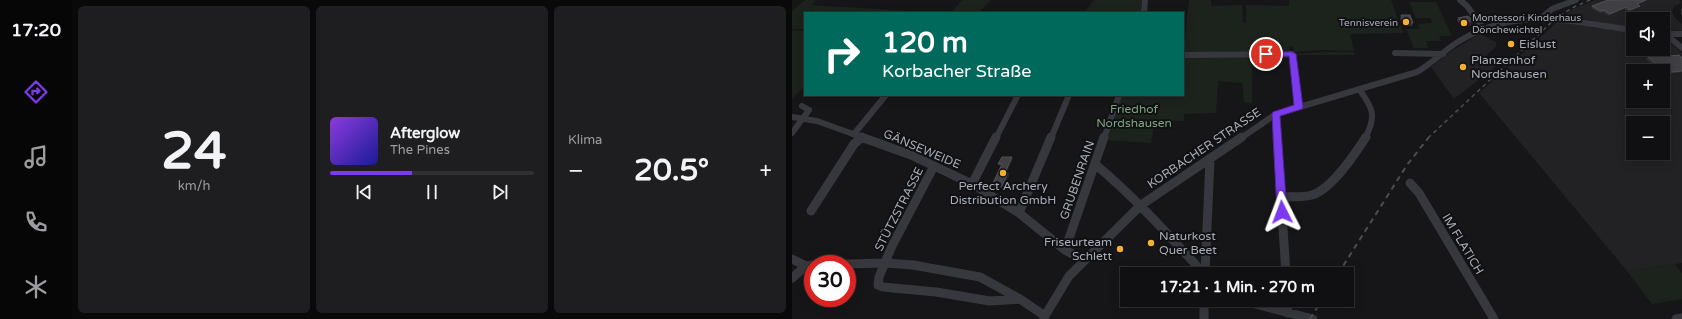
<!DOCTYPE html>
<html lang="de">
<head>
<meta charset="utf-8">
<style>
	:root { --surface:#101012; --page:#1e1e20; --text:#f1f3f6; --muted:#9c9d9f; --line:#303032; --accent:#7c3aed }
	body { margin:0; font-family:"Varela Round",sans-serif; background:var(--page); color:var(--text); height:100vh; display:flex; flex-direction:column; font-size:15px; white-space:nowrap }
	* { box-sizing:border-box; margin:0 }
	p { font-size:13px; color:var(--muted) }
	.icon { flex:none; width:22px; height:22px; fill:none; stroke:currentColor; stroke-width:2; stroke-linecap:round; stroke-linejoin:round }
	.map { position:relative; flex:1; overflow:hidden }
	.drawer { display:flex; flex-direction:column; gap:6px; padding:6px; background:#09090a; width:720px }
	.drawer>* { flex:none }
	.banner { position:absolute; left:12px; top:12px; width:380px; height:84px; border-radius:0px; box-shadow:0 2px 10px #0003,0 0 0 1px var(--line); background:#00695c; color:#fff; overflow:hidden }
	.buttons { position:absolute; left:834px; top:12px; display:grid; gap:8px }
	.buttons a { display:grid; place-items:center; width:44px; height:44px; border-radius:0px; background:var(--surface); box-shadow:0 2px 10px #0003,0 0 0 1px var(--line); font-size:20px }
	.speed { position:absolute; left:12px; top:255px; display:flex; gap:8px; font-size:20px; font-weight:700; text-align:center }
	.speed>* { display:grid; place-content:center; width:52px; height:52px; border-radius:50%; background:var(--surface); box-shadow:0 2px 10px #0003,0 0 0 1px var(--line); line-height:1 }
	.speed .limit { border:6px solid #d22; background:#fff; color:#111 }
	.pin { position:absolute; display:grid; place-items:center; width:34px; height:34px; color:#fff; margin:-17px; border:2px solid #fff; border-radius:50%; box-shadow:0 1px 4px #0007 }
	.me { position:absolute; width:44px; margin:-22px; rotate:357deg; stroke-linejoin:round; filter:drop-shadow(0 0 3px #0008) }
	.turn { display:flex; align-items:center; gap:14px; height:84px; padding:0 12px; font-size:18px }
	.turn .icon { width:52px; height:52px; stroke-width:2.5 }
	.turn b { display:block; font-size:28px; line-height:34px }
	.big { font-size:30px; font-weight:700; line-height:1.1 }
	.drawer .card { flex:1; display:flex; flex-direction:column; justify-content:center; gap:6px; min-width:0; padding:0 14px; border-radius:6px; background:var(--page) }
	.drawer .dial { align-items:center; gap:0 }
	.dial b { font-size:52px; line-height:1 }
	.song { display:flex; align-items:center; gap:12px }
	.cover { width:48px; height:48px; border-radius:6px; background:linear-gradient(135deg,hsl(270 70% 55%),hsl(240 70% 35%)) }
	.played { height:4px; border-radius:2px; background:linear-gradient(90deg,var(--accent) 40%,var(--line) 40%) }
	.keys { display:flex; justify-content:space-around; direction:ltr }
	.heat { display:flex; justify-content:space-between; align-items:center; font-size:22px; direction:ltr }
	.drawer .tiles { flex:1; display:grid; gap:6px; grid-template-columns:repeat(3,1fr) }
	.trip { position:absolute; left:328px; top:267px; width:234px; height:40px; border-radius:0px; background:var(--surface); box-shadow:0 2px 10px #0003,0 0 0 1px var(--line); font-weight:700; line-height:40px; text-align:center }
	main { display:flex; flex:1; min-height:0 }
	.tab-bar { display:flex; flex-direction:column; width:72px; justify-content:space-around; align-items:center; background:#060607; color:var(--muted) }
	.tab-bar .icon { width:28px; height:28px }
	.tab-bar .active { color:var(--accent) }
	.tab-bar b { font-size:18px; color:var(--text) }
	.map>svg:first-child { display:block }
	.built { fill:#222225; fill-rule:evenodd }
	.green { fill:#1c231d }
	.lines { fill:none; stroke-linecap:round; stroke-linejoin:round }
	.minor-far1 { stroke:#37383d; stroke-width:6 }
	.minor { stroke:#37383d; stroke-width:9 }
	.tram { stroke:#4a4c52; stroke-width:1 }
	.rail-far1 { stroke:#4a4c52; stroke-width:1.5; stroke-dasharray:4 3.5; stroke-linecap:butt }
	.rail { stroke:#4a4c52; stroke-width:2; stroke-dasharray:5.5 4.5; stroke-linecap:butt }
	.wall { fill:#323236 }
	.shaded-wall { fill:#212124 }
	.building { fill:#3f3f44; stroke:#4f5156 }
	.route { fill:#7c3aed; stroke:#51269a }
	.poi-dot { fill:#f2b134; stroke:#111113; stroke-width:1.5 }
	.labels { text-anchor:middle; stroke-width:4; stroke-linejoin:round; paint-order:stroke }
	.far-poi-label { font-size:10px; fill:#a8adb8; stroke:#111113; text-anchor:start }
	.poi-label { font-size:12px; fill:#a8adb8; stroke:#111113; text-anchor:start }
	.park-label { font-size:12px; fill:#7fa381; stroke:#111113 }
	.street-label { font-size:12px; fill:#a8adb8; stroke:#111113 }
</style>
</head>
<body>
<main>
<nav class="tab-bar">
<b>17:20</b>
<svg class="icon active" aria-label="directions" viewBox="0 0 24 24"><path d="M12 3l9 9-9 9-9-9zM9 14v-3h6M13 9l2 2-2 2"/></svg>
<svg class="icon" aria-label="music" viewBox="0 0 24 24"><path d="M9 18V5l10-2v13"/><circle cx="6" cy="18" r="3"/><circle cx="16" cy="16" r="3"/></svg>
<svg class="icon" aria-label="phone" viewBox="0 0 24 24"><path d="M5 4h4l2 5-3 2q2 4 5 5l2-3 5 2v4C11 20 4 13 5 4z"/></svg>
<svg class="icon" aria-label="climate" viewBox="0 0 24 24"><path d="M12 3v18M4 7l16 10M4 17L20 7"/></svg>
</nav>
<section class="drawer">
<div class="tiles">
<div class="card dial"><b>24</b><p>km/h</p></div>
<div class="card">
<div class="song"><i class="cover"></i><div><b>Afterglow</b><p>The Pines</p></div></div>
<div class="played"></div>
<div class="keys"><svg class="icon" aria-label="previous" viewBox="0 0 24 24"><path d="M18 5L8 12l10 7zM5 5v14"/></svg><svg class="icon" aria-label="pause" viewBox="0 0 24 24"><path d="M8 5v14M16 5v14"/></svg><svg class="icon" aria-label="next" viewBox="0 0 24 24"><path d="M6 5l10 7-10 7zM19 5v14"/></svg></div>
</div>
<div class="card"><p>Klima</p>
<div class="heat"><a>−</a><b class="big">20.5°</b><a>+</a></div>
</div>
</div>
</section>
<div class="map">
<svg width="890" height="319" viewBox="0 0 890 319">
	<rect width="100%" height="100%" fill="#161618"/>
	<path class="built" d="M803,0h84l3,3 -8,3 -2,6 4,7 6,5v7l-19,-1v-11h-30v7h-14l-55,-9 2,-3 7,-5z
		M765,22l76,10v17h30v-12l19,16v210l-55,8 -148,-178zM841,71h30v30h-30zM841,123h30v30h-30z
		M688,34l16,8v5l-14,12 14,7 -42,33 -23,-32 20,-16z"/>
	<path class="green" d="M13,0h11l-5,5 133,8h-139v16h-13v-18z
		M170,0h29l-13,13h-27z
		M302,0h48l-1,13h-57z
		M397,0h22v6l31,-1 1,17 3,1v-18l43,1v-6h102l12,33 -53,1 4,17 -30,-1 -30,2 -1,-6 -4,1 1,5 -107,1z
		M617,2h27l16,34h-13l2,5h-15l2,7h-14l-8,-19h14l-2,-5 15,-1 -3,-5h-14z
		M0,30l13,1v55l-13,13z
		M533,52h29l1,3h-60v-1z
		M460,56v47l-8,-1 -2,-19 -24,-2 -2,32 -32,1v7l-29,-1 -4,23 -48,-3 16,-45h64v-38z
		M883,264l7,9v26l-30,5 -25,-33z"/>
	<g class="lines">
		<path class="minor-far1" d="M668,0l7,6 17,23
			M352,13l1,-13
			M749,18l11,-9 24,-9
			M873,34l17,14
			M873,34h17
			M603,53l48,1
			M391,55l109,-1 7,53
			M567,89c14,19 18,27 6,49
			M484,114l1,24
			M0,117l25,4 47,17
			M0,133l17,-23 -7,-4
			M62,134l32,-39
			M204,138l22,-43
			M259,138l18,-43
			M312,138l15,-43
			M449,138l35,-24 141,-42c16,-9 28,-23 44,-32 57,-34 111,-18 172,-10"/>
		<path class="minor" d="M69,137l50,18 61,29 47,29 46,37 19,10
			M485,137l9,137
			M303,164c37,31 69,66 101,101l5,9
			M142,166l-42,80 -13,31 -1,8 5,2 53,5 54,9 30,-2
			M618,183l9,10 75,126
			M180,184l24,-47
			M489,197c10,-1 21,1 31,-2 20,-6 43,-41 54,-58
			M19,211l43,-67 8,-7
			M227,213l32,-76
			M273,250l39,-113
			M0,259l14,7 7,-1
			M55,264l38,-1 28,2 67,12 40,22 25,17
			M413,274l5,-115
			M0,278l14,-12
			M412,300v19
			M448,300l73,19
			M495,300l1,13
			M251,319l26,-43 72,-71 101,-68
			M884,319l6,-1"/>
		<path class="tram" d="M890,9v5"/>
		<path class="rail-far1" d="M636,138l128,-120 18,-11 16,-7"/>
		<path class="rail" d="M546,274l69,-109 22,-28
			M518,319l12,-19"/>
	</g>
	<path class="wall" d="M858,0l-12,5 2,1 -1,2 -10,4 -5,-3 -15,7 -6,-4 -3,1 -9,-5 1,-2z
		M609,15l12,8 -1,3h-9l-3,-7z
		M666,18l14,7 -9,2 -6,-6z
		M856,57l34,1v14l-14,2 -3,-3h-5l-14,-12z
		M221,159l-7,14h2l1,2 -6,13 -10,-1 -1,-2 10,-20h-3l-1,-1z"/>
	<path class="shaded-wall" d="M854,0h4l-14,6 1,-2z
		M848,6l-1,2 -10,4 1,-2z
		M834,7l-2,2 -15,7 1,-2z
		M682,21l-2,4 -9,2 1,-4z
		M220,157l1,2 -7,15 -1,-1z
		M216,173l1,2 -6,13 -1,-2z"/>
	<path class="building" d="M816,0h38l-9,4 3,2 -10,4 -4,-3 -16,7 -6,-4 -3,1 -9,-5z
		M609,15h9l3,8h-9z
		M676,16l6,5 -10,2 -6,-5z
		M887,55l3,3v13l-12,1 -4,-3h-4l-14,-12 10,-1 3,1z
		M210,157h10l-7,16h3l-6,13 -10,-1 10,-21h-4z"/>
	<path class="route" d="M500,52l4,2 7,53 -1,2 -22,7 7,96 -1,3 -4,2 -3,-2 -2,-3 -5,-98 1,-2 21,-7 -5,-49 -23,1 -4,-3 4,-2z"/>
	<g class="poi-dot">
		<circle cx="614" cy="22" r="4"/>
		<circle cx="672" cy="23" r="4"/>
		<circle cx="719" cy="44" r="4"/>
		<circle cx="671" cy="67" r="4"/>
		<circle cx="211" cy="173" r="4"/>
		<circle cx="359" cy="243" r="4"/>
		<circle cx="328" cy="249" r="4"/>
	</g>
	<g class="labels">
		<g class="far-poi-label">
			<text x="680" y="21">Montessori Kinderhaus<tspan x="680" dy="12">Dönchewichtel</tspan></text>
			<text x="606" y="26" text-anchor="end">Tennisverein</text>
		</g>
		<g class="poi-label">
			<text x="727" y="48">Eislust</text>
			<text x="679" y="64">Planzenhof<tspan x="679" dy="14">Nordshausen</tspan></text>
			<text x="211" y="190" text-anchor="middle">Perfect Archery<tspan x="211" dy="14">Distribution GmbH</tspan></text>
			<text x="367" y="240">Naturkost<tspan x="367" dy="14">Quer Beet</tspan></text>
			<text x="320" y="246" text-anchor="end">Friseurteam<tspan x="320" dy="14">Schlett</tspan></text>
		</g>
		<g class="park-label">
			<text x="342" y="113">Friedhof<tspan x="342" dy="14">Nordshausen</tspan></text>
		</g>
		<g class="street-label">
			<text transform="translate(412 148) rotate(-34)" y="4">KORBACHER STRASSE</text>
			<text transform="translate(130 149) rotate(23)" y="4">GÄNSEWEIDE</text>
			<text transform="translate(285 180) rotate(-71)" y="4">GRUBENRAIN</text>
			<text transform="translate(107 209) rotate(-63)" y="4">STÜTZSTRASSE</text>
			<text transform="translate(671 244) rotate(59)" y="4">IM FLATICH</text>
		</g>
	</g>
</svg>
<div class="buttons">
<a><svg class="icon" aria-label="sound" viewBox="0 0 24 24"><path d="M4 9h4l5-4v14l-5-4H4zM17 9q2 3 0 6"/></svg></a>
<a>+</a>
<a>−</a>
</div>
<div class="speed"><div class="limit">30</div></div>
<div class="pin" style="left:474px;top:54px;background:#d93025"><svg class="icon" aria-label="arrive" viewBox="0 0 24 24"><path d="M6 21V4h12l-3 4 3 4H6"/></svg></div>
<svg class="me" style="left:490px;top:212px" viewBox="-20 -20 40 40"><path d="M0-17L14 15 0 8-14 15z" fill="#7c3aed" stroke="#fff" stroke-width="4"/></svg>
<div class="trip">17:21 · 1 Min. · 270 m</div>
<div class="banner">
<div class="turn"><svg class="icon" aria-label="right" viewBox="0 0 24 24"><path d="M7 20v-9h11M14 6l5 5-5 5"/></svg><div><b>120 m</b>Korbacher Straße</div></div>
</div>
</div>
</main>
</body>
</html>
